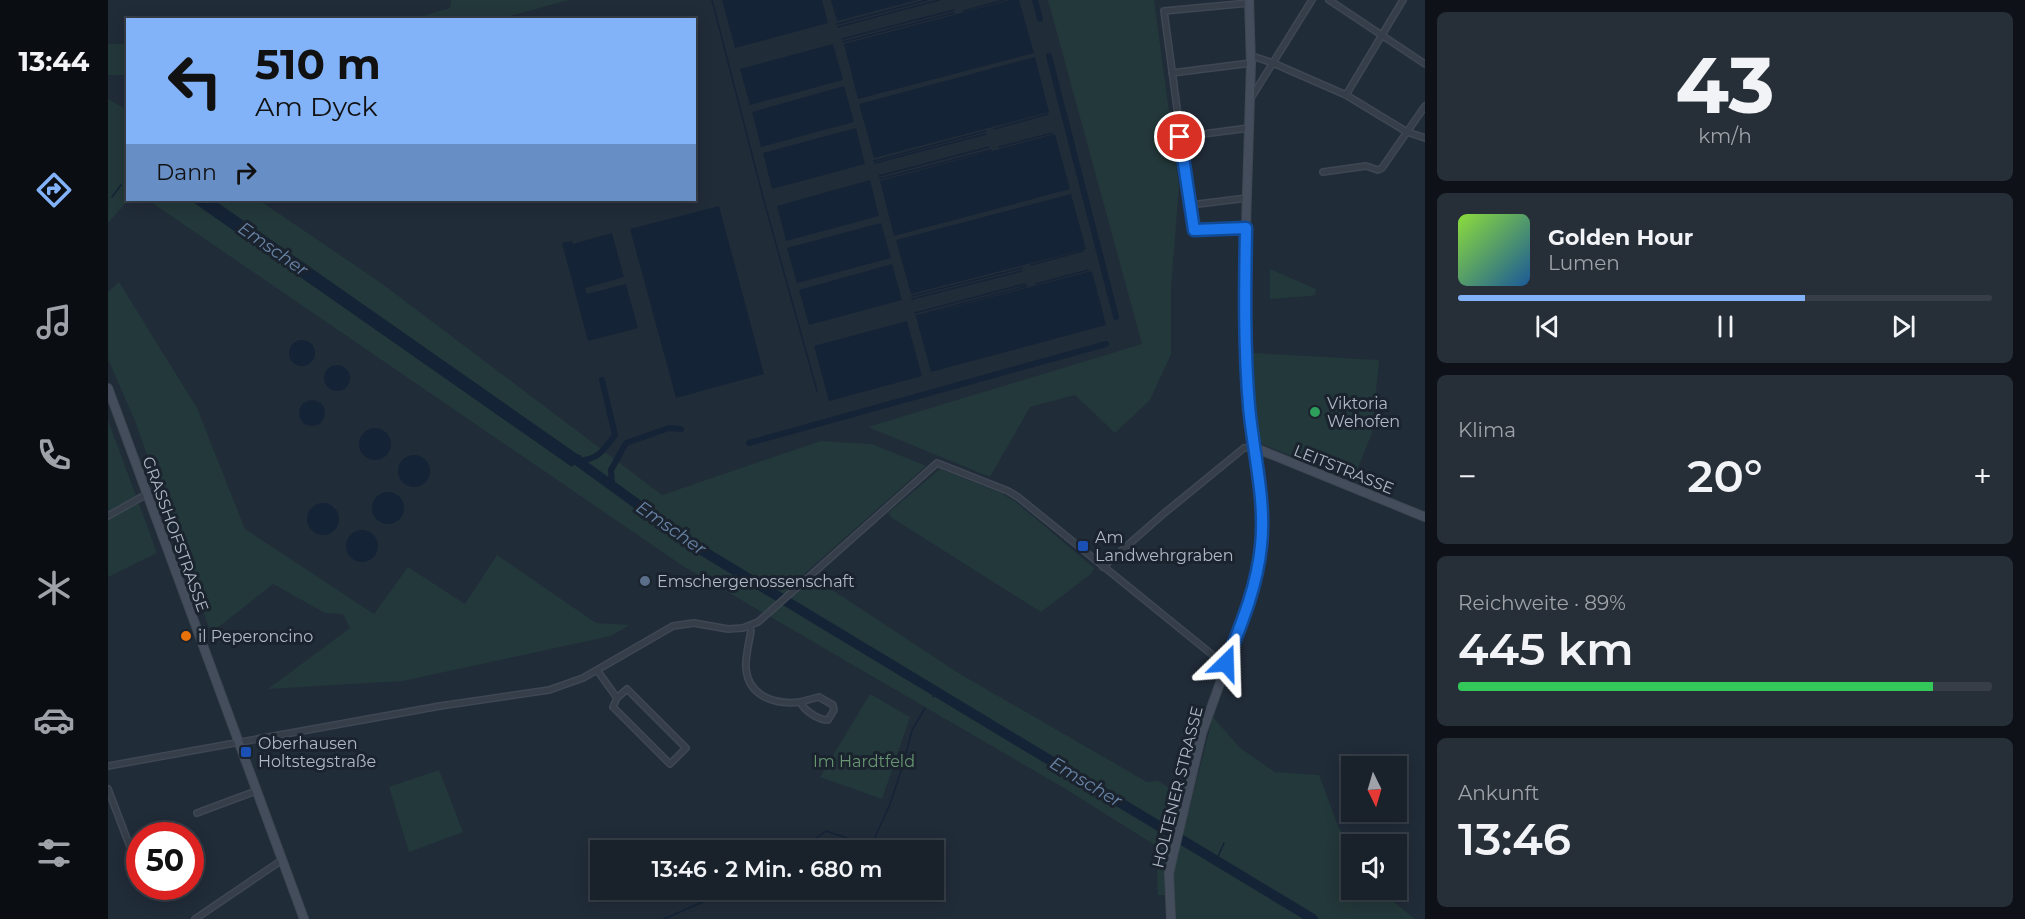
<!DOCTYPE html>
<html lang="de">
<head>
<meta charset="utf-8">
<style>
	:root { --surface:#19212b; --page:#262e37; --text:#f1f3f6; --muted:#9fa3a9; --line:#373e47; --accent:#82b2f8 }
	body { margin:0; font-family:Montserrat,sans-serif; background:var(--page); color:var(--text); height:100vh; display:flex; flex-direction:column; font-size:22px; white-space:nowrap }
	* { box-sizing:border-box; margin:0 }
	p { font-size:20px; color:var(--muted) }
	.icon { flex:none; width:33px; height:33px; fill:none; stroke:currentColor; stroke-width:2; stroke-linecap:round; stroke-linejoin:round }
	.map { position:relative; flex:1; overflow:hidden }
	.details { display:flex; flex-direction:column; gap:12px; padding:12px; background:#0e1218; width:600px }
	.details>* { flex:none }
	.top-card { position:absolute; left:18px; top:18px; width:570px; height:183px; border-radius:0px; box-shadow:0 3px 15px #0003,0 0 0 2px var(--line); background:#82b2f8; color:#111; overflow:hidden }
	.needle { width:39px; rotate:175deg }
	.fabs { position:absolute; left:1233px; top:756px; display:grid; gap:12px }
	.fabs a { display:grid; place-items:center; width:66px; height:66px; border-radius:0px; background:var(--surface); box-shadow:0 3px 15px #0003,0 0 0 2px var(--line); font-size:30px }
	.speed { position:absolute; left:18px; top:822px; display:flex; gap:12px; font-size:30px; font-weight:700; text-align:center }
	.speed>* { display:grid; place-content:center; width:78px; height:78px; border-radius:50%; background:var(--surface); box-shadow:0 3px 15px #0003,0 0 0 2px var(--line); line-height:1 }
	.speed .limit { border:9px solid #d22; background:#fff; color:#111 }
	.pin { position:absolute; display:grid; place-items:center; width:51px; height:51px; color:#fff; margin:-26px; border:3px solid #fff; border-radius:50%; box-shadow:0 2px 6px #0007 }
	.me { position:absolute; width:66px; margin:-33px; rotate:22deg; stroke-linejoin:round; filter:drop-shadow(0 0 4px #0008) }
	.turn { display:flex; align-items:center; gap:21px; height:126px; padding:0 30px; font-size:27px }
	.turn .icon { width:78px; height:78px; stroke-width:2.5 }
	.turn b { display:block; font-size:42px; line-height:51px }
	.then { display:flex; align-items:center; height:57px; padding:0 30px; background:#0003; gap:12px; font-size:22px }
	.big { font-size:45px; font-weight:600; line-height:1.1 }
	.details .card { flex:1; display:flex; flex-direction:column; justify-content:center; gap:9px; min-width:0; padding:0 21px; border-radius:9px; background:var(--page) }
	.details .dial { align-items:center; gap:0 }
	.dial b { font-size:78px; line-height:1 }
	.song { display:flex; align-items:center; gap:18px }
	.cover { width:72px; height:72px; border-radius:9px; background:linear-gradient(135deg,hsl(90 70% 55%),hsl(210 70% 35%)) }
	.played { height:6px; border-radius:3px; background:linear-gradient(90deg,var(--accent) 65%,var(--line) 65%) }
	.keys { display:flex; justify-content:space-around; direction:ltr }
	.heat { display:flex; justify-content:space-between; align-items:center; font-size:33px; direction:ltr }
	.charge { height:9px; border-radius:4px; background:linear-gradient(90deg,#34c759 89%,var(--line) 0) }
	.trip { position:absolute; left:482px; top:840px; width:354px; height:60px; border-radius:0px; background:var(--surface); box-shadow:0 3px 15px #0003,0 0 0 2px var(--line); font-weight:600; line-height:60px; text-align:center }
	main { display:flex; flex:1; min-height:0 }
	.menu { display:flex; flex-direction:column; width:108px; justify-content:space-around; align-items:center; background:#0a0d11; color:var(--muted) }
	.menu .icon { width:42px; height:42px }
	.menu .selected { color:var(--accent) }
	.menu b { font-size:27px; color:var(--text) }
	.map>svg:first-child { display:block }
	.green { fill:#23383a }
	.water { fill:#152336 }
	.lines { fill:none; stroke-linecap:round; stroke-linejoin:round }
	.stream { stroke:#152336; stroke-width:1.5 }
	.canal { stroke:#152336; stroke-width:6 }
	.river { stroke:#152336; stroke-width:10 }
	.street-casing { stroke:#3e4753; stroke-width:8 }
	.secondary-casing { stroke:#3e4753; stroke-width:10 }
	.street { stroke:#353e49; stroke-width:5 }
	.secondary { stroke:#434d5c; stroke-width:8 }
	.route-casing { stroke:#114b97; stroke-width:15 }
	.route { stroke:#1a73e8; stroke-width:10 }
	.leisure-dot { fill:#2e9e5b; stroke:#1a232e; stroke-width:2 }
	.transit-dot { fill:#1a4fb4; stroke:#1a232e; stroke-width:2 }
	.service-dot { fill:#5c6f8a; stroke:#1a232e; stroke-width:2 }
	.food-dot { fill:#e8710a; stroke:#1a232e; stroke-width:2 }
	.labels { text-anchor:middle; stroke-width:6; stroke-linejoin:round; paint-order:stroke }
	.poi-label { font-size:16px; fill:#afb8c6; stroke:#1a232e; text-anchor:start }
	.street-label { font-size:16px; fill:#afb8c6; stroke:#1a232e }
	.park-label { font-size:16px; fill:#679671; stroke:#1a232e }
	.water-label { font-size:18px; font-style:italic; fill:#6883a5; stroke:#1a232e }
</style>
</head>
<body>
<main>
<nav class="menu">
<b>13:44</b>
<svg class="icon selected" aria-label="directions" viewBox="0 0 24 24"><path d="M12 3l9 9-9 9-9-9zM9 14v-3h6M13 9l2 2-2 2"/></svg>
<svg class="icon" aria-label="music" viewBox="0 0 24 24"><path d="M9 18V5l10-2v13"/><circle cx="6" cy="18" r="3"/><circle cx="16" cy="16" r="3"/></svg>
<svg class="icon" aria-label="phone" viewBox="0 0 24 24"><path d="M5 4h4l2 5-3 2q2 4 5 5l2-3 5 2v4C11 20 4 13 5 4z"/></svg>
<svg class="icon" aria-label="climate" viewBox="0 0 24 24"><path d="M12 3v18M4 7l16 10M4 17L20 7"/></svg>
<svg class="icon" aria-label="car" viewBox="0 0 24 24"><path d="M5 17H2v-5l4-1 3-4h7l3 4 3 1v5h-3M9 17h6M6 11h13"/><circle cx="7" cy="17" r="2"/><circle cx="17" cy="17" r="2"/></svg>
<svg class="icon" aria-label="filters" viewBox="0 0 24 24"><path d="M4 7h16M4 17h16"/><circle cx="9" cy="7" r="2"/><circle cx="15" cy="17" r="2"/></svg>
</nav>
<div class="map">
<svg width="1317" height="919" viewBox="0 0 1317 919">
	<rect width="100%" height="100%" fill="#212c39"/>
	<path class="green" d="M343,0h118l-70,19h-104l29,-3 26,-8z
		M940,0h106l25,186 -8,102v66l-21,46 -35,33 -40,-38 -45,12 -40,70 -122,-50 274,-83z
		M0,44h19v31h-19z
		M0,99l19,11 1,90 -20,23z
		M40,200h111l122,83 281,212 159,-54 51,3 54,22 -131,116 8,6 11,-10 146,96 187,108 11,-1 23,14 -13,58 11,3 -1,-4 35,-135 27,31 35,24 44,3 19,51 13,19 1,45h18l2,7 18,2 25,20h-240l-3,-24h-14l-1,-22 5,-22 4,1 -102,-64 -381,-222z
		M1162,269l46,20 -1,5 -4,2 -41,3z
		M11,282l78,126 48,121 129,85 34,-47 57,37 32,-49 99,68 34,2 -19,11 -208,45 -135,8 82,-61 -7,-14 -18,-1 -52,-29 -62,49 -76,-212 -27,-62v-67z
		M1145,353l126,7 -7,73 -19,47 -94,-37 -6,-51z
		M0,420l49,133 -49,24z
		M832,469l61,24 15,9 78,66 -3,6 -50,38 -149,-94 -4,-5z
		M762,694l40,23 -28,82 -62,-22z
		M331,770l24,62 -54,20 -20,-65z"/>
	<path class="water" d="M614,0h100l6,23 -93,25z
		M723,0h86l-80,21z
		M902,0h9l15,53 -176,46 -14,-55z
		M725,44l10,36 -93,25 -10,-36z
		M927,57l14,55 -175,46 -15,-54z
		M736,86l10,36 -93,25 -9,-35z
		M748,128l9,36 -93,25 -9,-36z
		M947,134l15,55 -176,47 -14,-55z
		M762,180l9,36 -93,25 -9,-35z
		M963,194l15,55 -175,45 -15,-54z
		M82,200h24l363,254 5,2 -10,11z
		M611,206l45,168 -88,24 -46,-169z
		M773,223l10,35 -94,25 -10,-35z
		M504,233l12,44 -39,11 2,6 39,-10 12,44 -50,13 -26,-98 10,-2 1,3z
		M784,264l10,36 -93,25 -10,-35z
		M984,271l14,54 -175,47 -15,-55z
		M799,321l15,55 -93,25 -15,-55z
		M181 353a13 13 0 1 1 26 0a13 13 0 1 1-26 0Z
		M216 378a13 13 0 1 1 26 0a13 13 0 1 1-26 0Z
		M191 413a13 13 0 1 1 26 0a13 13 0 1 1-26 0Z
		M251 444a16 16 0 1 1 32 0a16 16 0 1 1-32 0Z
		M290 471a16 16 0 1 1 32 0a16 16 0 1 1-32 0Z
		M264 508a16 16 0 1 1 32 0a16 16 0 1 1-32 0Z
		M199 519a16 16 0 1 1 32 0a16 16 0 1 1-32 0Z
		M238 546a16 16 0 1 1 32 0a16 16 0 1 1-32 0Z"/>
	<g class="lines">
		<path class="stream" d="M604,0l52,201 53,190
			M855,11l41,-11
			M729,24l90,-24
			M730,27l101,-27
			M734,39l112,-29
			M735,42l111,-29
			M886,129l54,-15
			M891,147l53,-14
			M766,161l112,-30
			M767,163l111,-29
			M771,176l110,-29
			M772,179l111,-29
			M4,197l9,-12
			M923,265l52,-14
			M928,284l52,-14
			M804,296l110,-28
			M804,299l110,-28
			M807,313l110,-29
			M808,316l111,-30
			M825,697l3,-5
			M694,850l4,-5 20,-14 45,15 19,-42 14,-42 8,-32 13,-22
			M1108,861l8,-18
			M556,919l41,-18 16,-11"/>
		<path class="canal" d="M927,0l5,19
			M941,56l67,261
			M641,443l357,-99
			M470,461c21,-2 25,-10 37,-26l-13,-55
			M504,485l-1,-15 15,-27 43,-15 12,1"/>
		<path class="river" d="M460,454l130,94 615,371"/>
		<defs>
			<path id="street" d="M1221,0l96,64
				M1143,57h4l18,6 73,32 61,37 18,6
				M1064,73l79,-10
				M1238,95l57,-95
				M1143,98l61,-98
				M1072,137l69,-9
				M1215,172l43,-6 12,4 4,-2 43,-62
				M1139,198l-57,7 -26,-194 85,-8
				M1082,205l4,25 52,-2
				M0,516l39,-22
				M995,567l59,-52 82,-67 9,-1
				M641,626l2,5c-2,12 -6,26 -5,38 3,28 30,36 54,33 5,9 18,18 28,18l6,-10 -1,-5 -14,-8 -19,5
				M489,670l20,28
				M519,689l59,59 -16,16 -57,-57 4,-9z
				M0,766l332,-60 109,-16 34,-12 90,-52 21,-3 34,6 15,-1 15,-6 17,-15 162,-144 71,28 10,6 202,164 6,2
				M0,789l32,84
				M89,813l59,-22
				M87,919l87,-59"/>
			<path id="secondary" d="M0,388l196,531
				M1145,447l172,70
				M1063,919l-2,-46 33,-140 48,-133 7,-27 5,-29v-36l-11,-82 -5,-60 -1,-108 6,-195 -2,-63"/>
		</defs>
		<use href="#street" class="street-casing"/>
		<use href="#secondary" class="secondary-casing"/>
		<use href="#street" class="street"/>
		<use href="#secondary" class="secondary"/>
	</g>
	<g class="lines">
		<defs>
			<path id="route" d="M1072,137l14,93 52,-2c-1,59 -2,119 3,178 4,46 17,93 12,140 -4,41 -20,79 -35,117"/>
		</defs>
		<use href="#route" class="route-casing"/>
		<use href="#route" class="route"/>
	</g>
	<circle class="leisure-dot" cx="1207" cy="412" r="6"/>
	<g class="transit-dot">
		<rect x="969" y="540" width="12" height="12" rx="3"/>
		<rect x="132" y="746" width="12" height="12" rx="3"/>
	</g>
	<circle class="service-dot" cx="537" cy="581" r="6"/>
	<circle class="food-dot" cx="78" cy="636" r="6"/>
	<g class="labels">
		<g class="poi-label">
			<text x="1219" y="409">Viktoria<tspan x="1219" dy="18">Wehofen</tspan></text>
			<text x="987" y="543">Am<tspan x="987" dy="18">Landwehrgraben</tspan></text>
			<text x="549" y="587">Emschergenossenschaft</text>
			<text x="90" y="642">il Peperoncino</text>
			<text x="150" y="749">Oberhausen<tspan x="150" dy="18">Holtstegstraße</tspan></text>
		</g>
		<g class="street-label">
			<text transform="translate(1236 469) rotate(22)" y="6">LEITSTRASSE</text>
			<text transform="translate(68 534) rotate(70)" y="6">GRASSHOFSTRASSE</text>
			<text transform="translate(1069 787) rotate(-76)" y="6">HOLTENER STRASSE</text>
		</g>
		<g class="park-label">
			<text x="756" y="767">Im Hardtfeld</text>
		</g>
		<g class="water-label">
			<text transform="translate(165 249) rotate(35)" y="6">Emscher</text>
			<text transform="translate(563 528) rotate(35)" y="6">Emscher</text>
			<text transform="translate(978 782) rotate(31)" y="6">Emscher</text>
		</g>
	</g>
</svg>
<div class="fabs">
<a><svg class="needle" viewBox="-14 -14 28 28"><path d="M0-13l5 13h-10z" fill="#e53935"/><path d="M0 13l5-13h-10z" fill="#9fa3a9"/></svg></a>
<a><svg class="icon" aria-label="sound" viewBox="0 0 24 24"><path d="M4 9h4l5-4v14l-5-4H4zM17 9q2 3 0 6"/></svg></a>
</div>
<div class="speed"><div class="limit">50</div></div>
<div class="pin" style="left:1072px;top:137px;background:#d93025"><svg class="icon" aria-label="arrive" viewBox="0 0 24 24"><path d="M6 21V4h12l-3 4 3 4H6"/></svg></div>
<svg class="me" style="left:1118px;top:663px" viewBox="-20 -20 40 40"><path d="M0-17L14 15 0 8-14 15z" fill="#1a73e8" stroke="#fff" stroke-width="4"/></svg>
<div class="trip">13:46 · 2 Min. · 680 m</div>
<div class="top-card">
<div class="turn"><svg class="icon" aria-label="left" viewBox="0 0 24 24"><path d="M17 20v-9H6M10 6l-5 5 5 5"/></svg><div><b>510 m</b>Am Dyck</div></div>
<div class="then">Dann<svg class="icon" aria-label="right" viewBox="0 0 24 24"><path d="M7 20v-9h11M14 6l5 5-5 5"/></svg></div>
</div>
</div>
<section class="details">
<div class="card dial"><b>43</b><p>km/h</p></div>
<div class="card">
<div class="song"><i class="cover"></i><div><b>Golden Hour</b><p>Lumen</p></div></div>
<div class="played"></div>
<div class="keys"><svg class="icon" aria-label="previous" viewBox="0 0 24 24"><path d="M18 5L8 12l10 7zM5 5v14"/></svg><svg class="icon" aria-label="pause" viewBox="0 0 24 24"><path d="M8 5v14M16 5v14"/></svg><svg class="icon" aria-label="next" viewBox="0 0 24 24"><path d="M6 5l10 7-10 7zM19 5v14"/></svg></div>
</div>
<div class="card"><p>Klima</p>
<div class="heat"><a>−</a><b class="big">20°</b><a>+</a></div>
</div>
<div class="card"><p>Reichweite · 89%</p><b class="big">445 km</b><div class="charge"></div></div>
<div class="card"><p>Ankunft</p><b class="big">13:46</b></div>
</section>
</main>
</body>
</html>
